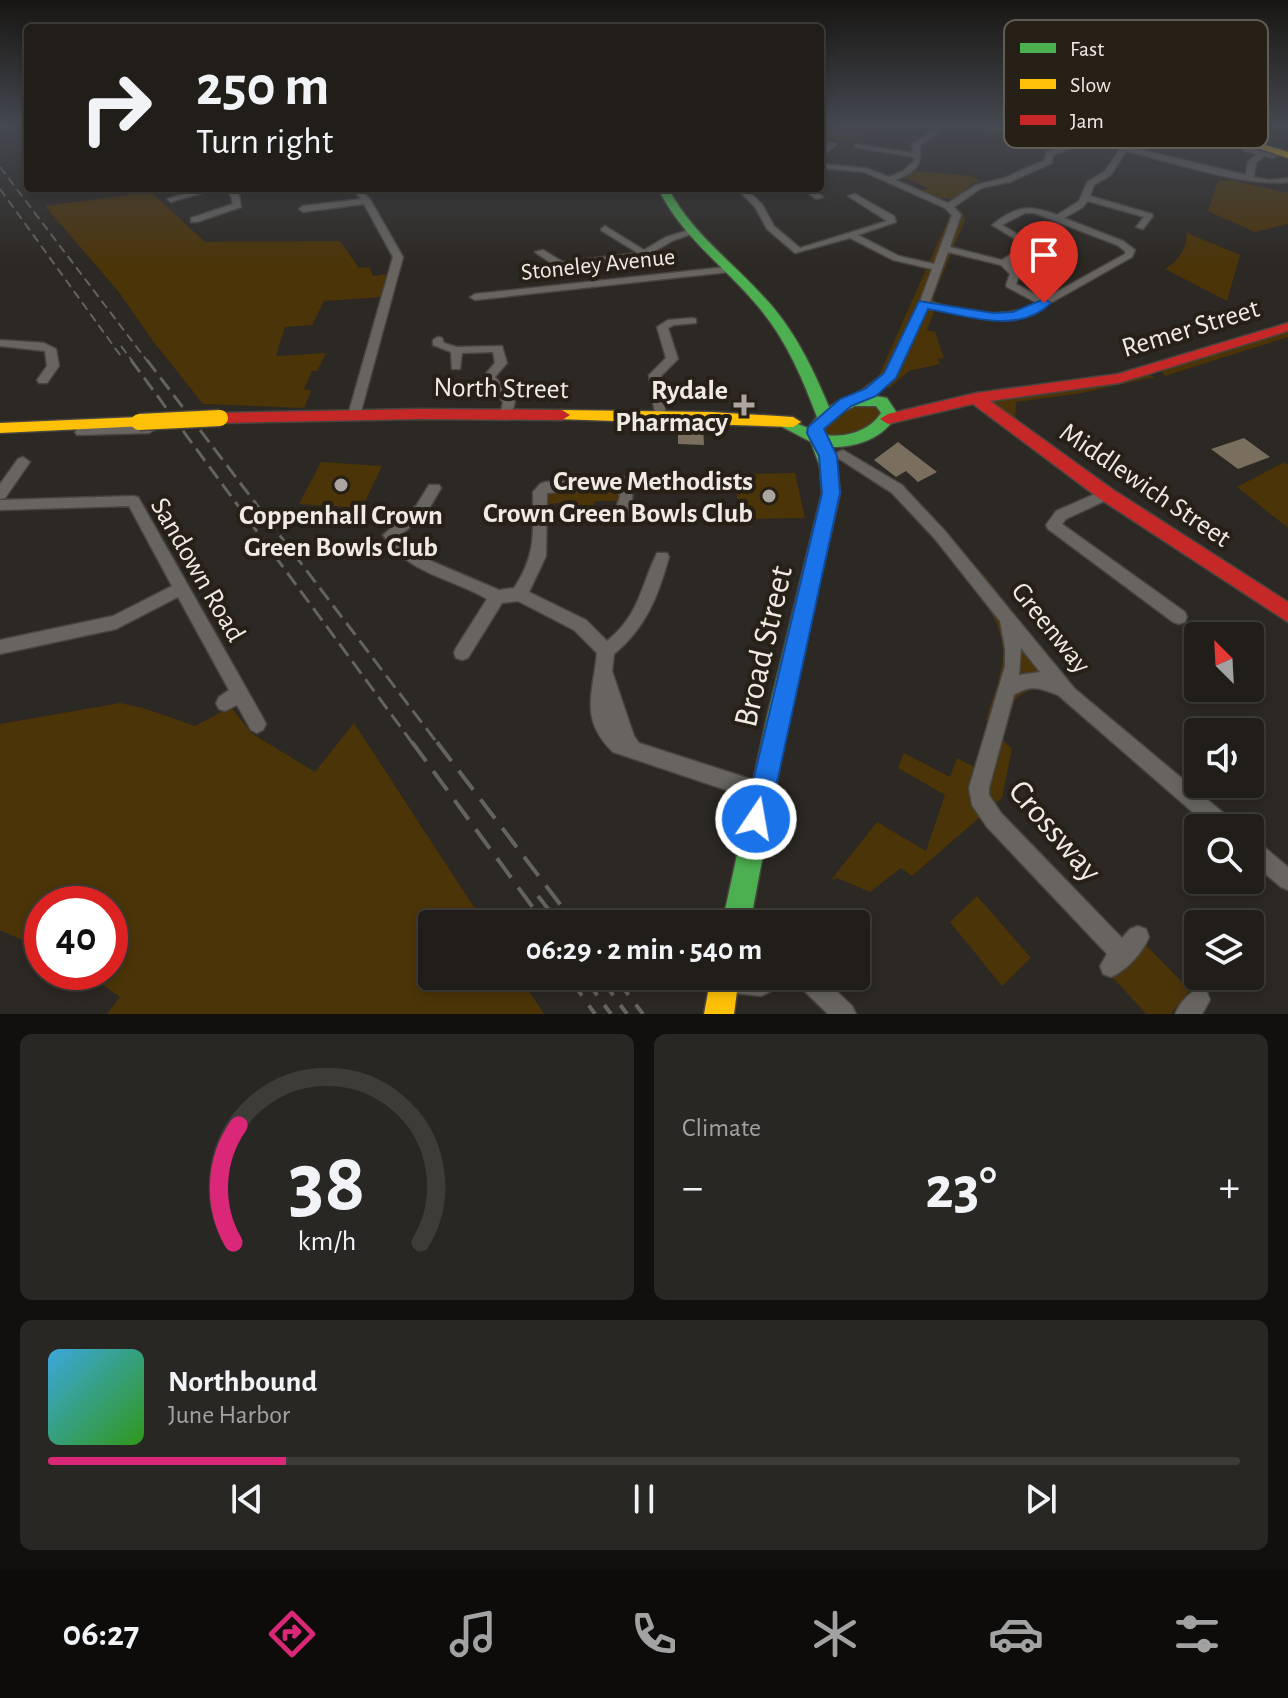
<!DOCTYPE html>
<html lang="en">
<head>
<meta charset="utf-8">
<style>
	:root { --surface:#211e1a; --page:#292723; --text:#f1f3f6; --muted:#a2a2a2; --line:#3e3c39; --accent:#db2777 }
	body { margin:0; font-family:"Alegreya Sans",sans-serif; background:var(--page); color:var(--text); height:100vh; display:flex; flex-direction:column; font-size:30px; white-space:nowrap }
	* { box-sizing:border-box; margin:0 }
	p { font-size:26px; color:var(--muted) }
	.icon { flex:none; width:44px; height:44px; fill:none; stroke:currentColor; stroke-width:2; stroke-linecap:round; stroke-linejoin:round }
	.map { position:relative; height:1014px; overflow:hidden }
	.drawer { display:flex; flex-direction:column; gap:20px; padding:20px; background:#12100e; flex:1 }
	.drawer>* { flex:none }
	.top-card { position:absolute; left:24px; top:24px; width:800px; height:168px; border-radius:8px; box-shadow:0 4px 12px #0003,0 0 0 2px var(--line); background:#211e1a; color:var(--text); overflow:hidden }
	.needle { width:52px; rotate:336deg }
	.controls { position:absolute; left:1184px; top:622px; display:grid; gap:16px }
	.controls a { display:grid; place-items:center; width:80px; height:80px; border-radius:8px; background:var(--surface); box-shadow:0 4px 12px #0003,0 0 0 2px var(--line); font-size:40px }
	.speed { position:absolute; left:24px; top:886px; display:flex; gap:16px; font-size:40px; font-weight:700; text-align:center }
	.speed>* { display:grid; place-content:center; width:104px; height:104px; border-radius:50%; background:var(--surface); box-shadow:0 4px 12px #0003,0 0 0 2px var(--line); line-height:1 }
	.speed .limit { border:12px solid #d22; background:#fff; color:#111 }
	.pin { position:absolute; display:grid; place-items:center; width:68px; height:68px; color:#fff; margin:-82px -34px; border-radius:50% 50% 50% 0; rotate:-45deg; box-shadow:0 0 8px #0007 }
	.pin .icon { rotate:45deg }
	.me { position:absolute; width:88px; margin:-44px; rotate:12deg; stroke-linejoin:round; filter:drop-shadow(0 0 6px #0008) }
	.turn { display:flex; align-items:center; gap:28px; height:168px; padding:0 40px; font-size:36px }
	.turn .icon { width:104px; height:104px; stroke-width:2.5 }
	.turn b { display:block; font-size:56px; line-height:68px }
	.big { font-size:60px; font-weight:700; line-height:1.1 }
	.drawer .card { flex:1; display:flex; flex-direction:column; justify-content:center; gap:12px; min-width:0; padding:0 28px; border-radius:12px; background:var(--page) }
	.drawer .dial { align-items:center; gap:0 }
	.dial svg { height:208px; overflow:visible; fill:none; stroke:var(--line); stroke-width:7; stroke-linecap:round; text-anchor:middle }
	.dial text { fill:var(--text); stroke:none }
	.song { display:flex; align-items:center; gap:24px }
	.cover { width:96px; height:96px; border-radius:12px; background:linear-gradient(135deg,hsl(200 70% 55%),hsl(110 70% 35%)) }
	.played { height:8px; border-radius:4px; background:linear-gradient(90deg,var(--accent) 20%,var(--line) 20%) }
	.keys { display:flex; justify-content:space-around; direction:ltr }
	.heat { display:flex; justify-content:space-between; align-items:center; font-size:44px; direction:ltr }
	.drawer .tiles { flex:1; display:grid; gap:20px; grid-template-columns:1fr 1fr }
	.card:last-child { grid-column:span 2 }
	.trip { position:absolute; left:418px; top:910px; width:452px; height:80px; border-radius:8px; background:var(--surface); box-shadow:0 4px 12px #0003,0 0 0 2px var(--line); font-weight:700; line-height:80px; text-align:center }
	.tabs { display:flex; height:128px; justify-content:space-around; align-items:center; background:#0d0c0a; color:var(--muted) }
	.tabs .icon { width:56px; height:56px }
	.tabs .selected { color:var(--accent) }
	.tabs b { font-size:36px; color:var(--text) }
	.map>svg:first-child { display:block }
	.green { fill:#4b3408 }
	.building { fill:#7a6e5e }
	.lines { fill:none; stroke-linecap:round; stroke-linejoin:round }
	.street-casing { stroke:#484440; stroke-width:3 }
	.fast-casing { stroke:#484440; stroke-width:3 }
	.slow-casing { stroke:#484440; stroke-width:3 }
	.jam-casing { stroke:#484440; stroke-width:3 }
	.street { fill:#686561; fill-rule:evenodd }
	.fast { fill:#4caf50; fill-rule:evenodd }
	.slow { fill:#ffc107; fill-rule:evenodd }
	.jam { fill:#c62828; fill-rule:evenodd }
	.rail-far2 { stroke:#65635f; stroke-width:2; stroke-dasharray:9 5; stroke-linecap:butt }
	.rail-far1 { stroke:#65635f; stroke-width:3; stroke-dasharray:15 7; stroke-linecap:butt }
	.rail { stroke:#65635f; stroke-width:4; stroke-dasharray:24 12; stroke-linecap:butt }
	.slow-bridge-casing { stroke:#484440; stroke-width:19; stroke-linecap:butt }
	.slow-bridge { stroke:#ffc107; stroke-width:16 }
	.route { fill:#1a73e8; stroke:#114b97; stroke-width:2 }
	.poi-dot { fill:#aba6a0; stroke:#262016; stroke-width:3 }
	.labels { text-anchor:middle; stroke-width:8; stroke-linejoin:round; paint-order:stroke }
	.far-street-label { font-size:24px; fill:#efeae4; stroke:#262016 }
	.street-label { font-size:28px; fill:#efeae4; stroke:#262016 }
	.poi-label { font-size:28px; font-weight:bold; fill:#efeae4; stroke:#262016; text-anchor:end }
	.near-street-label { font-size:34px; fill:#efeae4; stroke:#262016 }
	.key { fill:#262016; stroke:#625d54; stroke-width:2 }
	.key-label { font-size:22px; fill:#efeae4 }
</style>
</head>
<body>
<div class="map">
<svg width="1288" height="1014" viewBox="0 0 1288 1014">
	<rect width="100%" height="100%" fill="#2c2823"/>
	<path class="green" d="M825,124h48l-11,18 -42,-4v-10z
		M917,171l56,5 6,5 -9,4 -12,13h-23l-14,-6 7,-4 -24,-11z
		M1230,180l58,13v31l-33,8 -47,-21 10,-30z
		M151,192l54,50 135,-1 19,27 10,-1 4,9 13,-2 -5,23 -57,4 -12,24 -27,2 -9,29 50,-3 -9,18h-5l-8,18 7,2 -7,17 -101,-4 -50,-63 -35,-50 -73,-85z
		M943,207l19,4 3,9 -32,78 6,9 -4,2 -8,21 8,2 9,26 -6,1 2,5 -31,7 -20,17 -10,-1 1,-14 68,-153 1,-5z
		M1187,233l53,22 -13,46 -62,-32c14,-9 21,-18 22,-36z
		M1288,327v10l-123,39 -6,-9z
		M1141,372l14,5 -73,16 -66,9 -1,18 -39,-22z
		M846,402h35l5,20 -58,22 -9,-20z
		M321,462l61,4 -20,42 -63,-4z
		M1285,462l3,3v63l-51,-41z
		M795,473l10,45 -65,1 -6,-45z
		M619,481l8,15 -9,5h-23l-3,14h-30l-2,-12 -12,1 -8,-5v-7z
		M889,490l18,2 79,85 50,67 41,47 163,137h-26l-149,-127c-18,-13 -33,-18 -50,-1l-12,40 9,9 -10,49 -90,78 -11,-8 -31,24 -33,-14 -6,2 46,-58 49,29 19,-56 -47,-27 6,-15 46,24 7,-19 25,13 13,-45 -9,-6c6,-21 16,-44 17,-66 2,-51 -79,-128 -114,-164z
		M120,703l23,5 52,18 36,-19 20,26 64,39 39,-49 131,201h-53v52h87l25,38h-437l13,-17 -36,-25h26v-68h-68v45l-42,-19v-206z
		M977,896l54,62 -29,28 -52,-64z
		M1138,937l52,53 -19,24h-25l-39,-43z"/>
	<path class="building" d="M678,426l25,1 1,18 -26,-1z
		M1244,438l26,19 -32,12 -27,-20z
		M898,442l39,30 -19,10 -12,-11 -10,6 -22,-17z"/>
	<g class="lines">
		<defs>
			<path id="street" d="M933,124h31l106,9 176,42 2,-13 9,-8 -13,-3 -1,-2 4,-2 30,9 -4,2 -9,-2 -8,7 -2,14 15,3 19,-2v4c-45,5 -116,-20 -162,-31l-15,24 -17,10 -4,11 62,18 1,2 -10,13 -7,-2 8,-10 -56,-16 -6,7 -18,10 59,23 12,9 -3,7 -101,57 -41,5 -63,-11 -33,70 -29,22h-8l-2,-3 2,-3 28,-21 34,-69 13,-35 -39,-9 -43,-22 -55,15 -28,-24 -12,-22 -19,-19h9l17,16 12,22 26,22 87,-27 -39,-25 7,-2 39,22 2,6 -38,13 41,21 35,8 18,-49 -7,-7 -81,-36 -44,-4v-4l46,4 23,9 14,-6 11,-10v-4l-56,-9h-3v-4l58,9 -1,-9 17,-11zM940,124l3,2 139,14 -36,12 -1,8 -41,18 -28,7 -28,18 -52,-23c21,-9 26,-14 24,-35l15,-9zM1089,142l31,7 -15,22 -18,11 -8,19 -22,14c-29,-11 -41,-9 -65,10l33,20 -23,15 -52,-13 11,-32 -7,-8 27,-19 29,-6 42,-19 1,-8zM1025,213h9l83,32 8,6v3l-81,45 -28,-15 4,-11 -10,-10 26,-18 -34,-20zM948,252l53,13 9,9 -4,11 1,2 30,16c-32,19 -73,7 -107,-1z
				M830,142l7,2 -17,14v-6z
				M140,188h8v2l-4,2z
				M205,188h14l-48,14 -4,-3z
				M223,188h9l7,7 2,12 -44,15h-6v-4l42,-14 -2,-8z
				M352,188h8l11,13 32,56 -43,158 -6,4 -6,-4 45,-158 -29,-53 -61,8 -4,-3 4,-3 58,-7z
				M802,188h9l12,9 -7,2z
				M605,226l39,24 22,-13 26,-8 5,3 -25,9 -29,17 -92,11 -5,-3 5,-3 -16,-11 8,-2 20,12 75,-9 -36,-22 -1,-2z
				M726,267l3,1v4l-254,28 -5,-3 5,-3z
				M692,318l4,1v4l-22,2 -6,3 10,31 -17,17 5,41 -6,4 -4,-1 -7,-45 17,-17 -9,-31 11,-7z
				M438,337l4,1 2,5 13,4 45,-1 5,17 -12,14 20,25 -5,17h-8l-2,-3 3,-14 -20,-25 12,-14 -2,-11 -31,1 -2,16h-8l-1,-17 -18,-7v-5z
				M0,340l44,3 12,6 3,17 -12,17h-8l-2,-3 10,-14 -2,-15 -45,-5z
				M85,421l4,1 1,5 59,-2 6,4 -6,4 -72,2 -2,-3 6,-10z
				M843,450l59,35 43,46 130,158 158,132 3,7h-25l-153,-133c-18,-7 -27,-11 -44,0l-25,93v7l12,18 121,125 8,-9 8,-3 8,3 3,8c-6,15 -23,34 -38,40l-8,-3 -3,-8 7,-12 -120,-127 -15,-22 -3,-17 36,-122v-18l-5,-27 -65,-82 -43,-46 -54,-35 -2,-3 2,-3zM1021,648l19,24 -21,3z
				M23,457l7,5 -25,36 -5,1v-15l18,-25z
				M624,477l7,5c3,15 1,26 -6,40h-10l-2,-4 7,-22 -2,-9 -71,6 -1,63 -17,36 57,28 21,21c33,-27 33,-53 50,-88h10l2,4c-11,39 -23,71 -55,97l-2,17 22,65 5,7 130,42 3,7 -3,7 -7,3 -149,-50c-34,-33 -20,-58 -16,-99l-23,-23 -56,-29 -16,2 -34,55 -6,2 -6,-2 -2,-5 2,-5 31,-49c-36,-21 -81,-26 -104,-64l33,-29 13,-21h10l2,3 -15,26 -27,22 19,17 13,8 68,29 15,-2c23,-34 19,-57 19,-96l7,-8 5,-2z
				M1106,489l5,1 2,4 -2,4 -45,21 -4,5 123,88 2,5 -2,5 -6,2 -6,-2 -125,-93 -2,-4 10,-14z
				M133,496l5,1 125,221 3,6 -3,6 -6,3 -6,-3 -14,-25 -12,6 -6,-2 -3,-6 3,-6 10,-7 -51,-93 -62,32 -116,25v-14l113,-24 59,-30 -43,-80 -129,4v-10z
				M1250,838l7,3 31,26v23l-7,-3 -31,-26z
				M716,976h73l-3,8 -25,12 -36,-4 -8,-3 -3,-8z
				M794,976h27l31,30 4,8h-28l-31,-30z
				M1199,989l8,3 3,8 -8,14h-27c5,-11 13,-21 24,-25z"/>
			<path id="fast" d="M658,188h10c23,44 61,71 94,107 31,32 50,71 67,112 18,-12 37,-14 58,-9l10,15c-11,25 -41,35 -67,34l7,20 3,26 -51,224 -39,207h-28l45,-207 55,-224 -2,-26 -9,-25 -38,-20 8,-5 27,11 9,-11c-15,-40 -32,-80 -61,-113 -34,-40 -75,-68 -98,-116zM855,406h21l5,7c-11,18 -36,25 -56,22l-2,-5 18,-17z"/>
			<path id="slow" d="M1184,124h13l91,28v6z
				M562,410l149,2 82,5 8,5 -8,5 -237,-8 -2,-4z
				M139,417l6,1 2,4 -2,4 -145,7v-10z
				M711,976h28l-5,38h-30z"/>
			<path id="jam" d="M1288,323v8l-169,52 -129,18 122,88 176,113v20l-188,-123 -127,-95 -85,20 -8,-5 8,-5 88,-21 142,-19z
				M420,409l142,1 8,5 -8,5 -142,-1 -200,4 -8,-5 8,-5z"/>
		</defs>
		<use href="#street" class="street-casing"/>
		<use href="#fast" class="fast-casing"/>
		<use href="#slow" class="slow-casing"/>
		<use href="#jam" class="jam-casing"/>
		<use href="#street" class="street"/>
		<use href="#fast" class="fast"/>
		<use href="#slow" class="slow"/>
		<use href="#jam" class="jam"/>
		<path class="rail-far2" d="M0,167l148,195
			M0,189l123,170
			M121,346l12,16"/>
		<path class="rail-far1" d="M131,360l282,384
			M147,360l291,384"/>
		<path class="rail" d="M412,742l133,182
			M437,742l138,182
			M538,896l22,28
			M568,976l27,38
			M583,976l28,38
			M599,976l28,38
			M614,976l29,38"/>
		<defs>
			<path id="slow-bridge" d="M139,422l81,-4"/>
		</defs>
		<use href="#slow-bridge" class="slow-bridge-casing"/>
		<use href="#slow-bridge" class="slow-bridge"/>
	</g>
	<linearGradient id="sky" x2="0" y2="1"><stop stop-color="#181613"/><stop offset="0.47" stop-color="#454850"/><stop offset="1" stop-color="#454850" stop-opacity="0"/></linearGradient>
	<rect width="1288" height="266" fill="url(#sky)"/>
	<path class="route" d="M1044,299l7,4c-32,32 -84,13 -123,6l-32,69 -20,18 -25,10 -27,23 13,27 3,37 -71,326 -4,9 -9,3 -9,-3 -3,-9 78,-326 -3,-37 -12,-23 1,-6 32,-28 25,-10 19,-16 35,-72 74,12 20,-1z"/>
	<g class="poi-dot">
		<path d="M740 393h8v8h8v8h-8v8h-8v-8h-8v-8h8z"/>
		<circle cx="341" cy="485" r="8"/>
		<circle cx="769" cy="496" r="8"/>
	</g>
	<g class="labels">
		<g class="far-street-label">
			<text transform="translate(598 264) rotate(-6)" y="8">Stoneley Avenue</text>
		</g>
		<g class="street-label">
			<text transform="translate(1190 327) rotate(-17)" y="10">Remer Street</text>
			<text transform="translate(501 387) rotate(1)" y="10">North Street</text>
			<text transform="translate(1146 484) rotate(34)" y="10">Middlewich Street</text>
			<text transform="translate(199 569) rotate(60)" y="10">Sandown Road</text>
			<text transform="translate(1052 627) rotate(51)" y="10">Greenway</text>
		</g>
		<g class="poi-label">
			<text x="728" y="399">Rydale<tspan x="728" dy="32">Pharmacy</tspan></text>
			<text x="753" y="490">Crewe Methodists<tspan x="753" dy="32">Crown Green Bowls Club</tspan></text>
			<text x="341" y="524" text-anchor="middle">Coppenhall Crown<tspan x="341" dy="32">Green Bowls Club</tspan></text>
		</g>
		<g class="near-street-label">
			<text transform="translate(762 646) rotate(-77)" y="12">Broad Street</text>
			<text transform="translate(1056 830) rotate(49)" y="12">Crossway</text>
		</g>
	</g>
	<rect x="1004" y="20" width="264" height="128" rx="12" class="key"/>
	<rect x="1020" y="43" width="36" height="10" fill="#4caf50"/>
	<rect x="1020" y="79" width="36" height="10" fill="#ffc107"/>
	<rect x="1020" y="115" width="36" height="10" fill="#c62828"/>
	<g class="key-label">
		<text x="1070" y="56">Fast</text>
		<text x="1070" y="92">Slow</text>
		<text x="1070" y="128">Jam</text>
	</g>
</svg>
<div class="controls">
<a><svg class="needle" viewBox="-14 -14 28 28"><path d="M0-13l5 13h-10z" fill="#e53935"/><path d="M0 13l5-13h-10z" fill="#a2a2a2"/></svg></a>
<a><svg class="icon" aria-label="sound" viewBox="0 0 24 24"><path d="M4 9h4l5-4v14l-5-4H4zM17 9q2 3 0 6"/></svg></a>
<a><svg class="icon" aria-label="search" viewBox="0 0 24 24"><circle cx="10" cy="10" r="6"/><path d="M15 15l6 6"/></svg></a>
<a><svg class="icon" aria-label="layers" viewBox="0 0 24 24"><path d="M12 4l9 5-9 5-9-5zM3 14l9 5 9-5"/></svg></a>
</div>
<div class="speed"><div class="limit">40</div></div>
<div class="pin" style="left:1044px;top:303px;background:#d93025"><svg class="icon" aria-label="arrive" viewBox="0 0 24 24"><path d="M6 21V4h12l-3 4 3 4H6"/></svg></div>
<svg class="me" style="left:756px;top:819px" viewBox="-20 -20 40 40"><circle r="17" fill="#1a73e8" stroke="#fff" stroke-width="3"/><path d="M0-11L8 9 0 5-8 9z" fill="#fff"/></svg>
<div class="trip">06:29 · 2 min · 540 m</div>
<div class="top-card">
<div class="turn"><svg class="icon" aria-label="right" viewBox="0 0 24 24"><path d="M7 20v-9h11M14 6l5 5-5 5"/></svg><div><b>250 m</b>Turn right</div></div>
</div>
</div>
<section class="drawer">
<div class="tiles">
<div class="card dial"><svg viewBox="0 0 100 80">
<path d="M14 69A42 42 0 1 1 86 69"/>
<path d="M14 69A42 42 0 0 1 16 24" stroke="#db2777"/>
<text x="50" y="56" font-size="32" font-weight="700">38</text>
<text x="50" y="72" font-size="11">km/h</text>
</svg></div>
<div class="card"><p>Climate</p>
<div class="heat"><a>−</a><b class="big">23°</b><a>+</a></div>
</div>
<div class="card">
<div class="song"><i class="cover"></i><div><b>Northbound</b><p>June Harbor</p></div></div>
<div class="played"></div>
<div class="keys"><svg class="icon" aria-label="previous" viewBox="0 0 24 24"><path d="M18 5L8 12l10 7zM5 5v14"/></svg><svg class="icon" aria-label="pause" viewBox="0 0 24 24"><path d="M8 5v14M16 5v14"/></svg><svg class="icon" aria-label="next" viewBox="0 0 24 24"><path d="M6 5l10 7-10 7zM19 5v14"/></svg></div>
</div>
</div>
</section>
<nav class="tabs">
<b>06:27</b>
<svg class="icon selected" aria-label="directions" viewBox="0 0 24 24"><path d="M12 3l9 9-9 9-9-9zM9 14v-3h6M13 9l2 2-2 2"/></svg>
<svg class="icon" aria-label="music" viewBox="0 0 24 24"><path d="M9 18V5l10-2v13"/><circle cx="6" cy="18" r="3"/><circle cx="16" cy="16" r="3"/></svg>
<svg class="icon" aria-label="phone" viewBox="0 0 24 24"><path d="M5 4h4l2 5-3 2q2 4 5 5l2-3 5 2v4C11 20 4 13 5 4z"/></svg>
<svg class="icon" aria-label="climate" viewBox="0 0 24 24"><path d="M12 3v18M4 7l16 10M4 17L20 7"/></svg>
<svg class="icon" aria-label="car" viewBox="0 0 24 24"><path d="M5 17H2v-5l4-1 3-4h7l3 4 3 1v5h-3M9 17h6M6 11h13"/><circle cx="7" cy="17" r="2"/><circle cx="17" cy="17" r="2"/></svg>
<svg class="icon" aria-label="filters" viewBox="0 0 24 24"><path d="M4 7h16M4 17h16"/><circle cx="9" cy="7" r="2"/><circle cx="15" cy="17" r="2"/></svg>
</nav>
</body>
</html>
